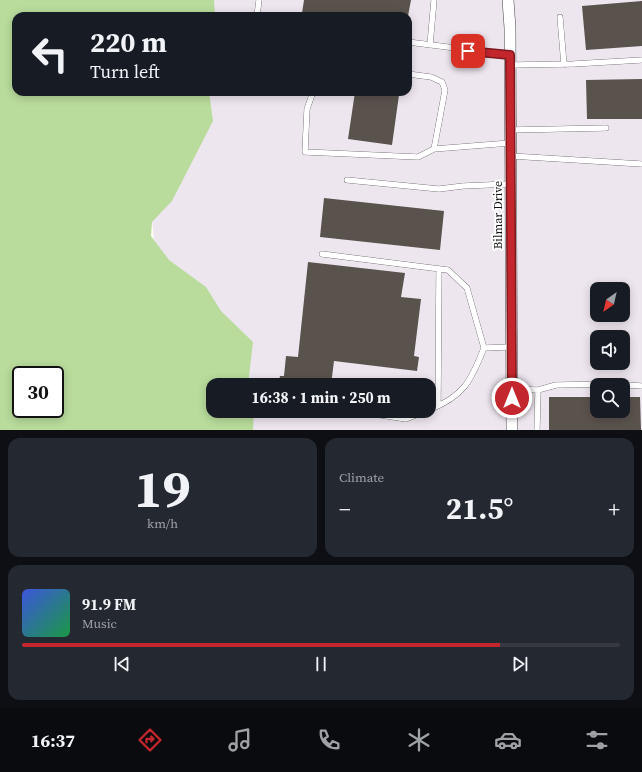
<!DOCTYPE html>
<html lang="en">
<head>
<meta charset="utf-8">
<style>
	:root { --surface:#171b24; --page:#242831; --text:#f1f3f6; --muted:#9ea1a6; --line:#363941; --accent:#c4262e }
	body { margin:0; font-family:"Source Serif 4",serif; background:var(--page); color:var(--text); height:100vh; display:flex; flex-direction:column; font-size:15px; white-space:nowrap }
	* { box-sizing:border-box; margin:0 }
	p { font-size:13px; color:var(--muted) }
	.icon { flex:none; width:22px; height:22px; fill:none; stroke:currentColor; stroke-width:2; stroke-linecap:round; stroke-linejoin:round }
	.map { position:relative; height:430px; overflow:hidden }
	.sheet { display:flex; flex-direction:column; gap:8px; padding:8px; background:#0d0f14; flex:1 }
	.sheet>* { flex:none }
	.top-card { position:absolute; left:12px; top:12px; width:400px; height:84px; border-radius:12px; box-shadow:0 2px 10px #0003; background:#171b24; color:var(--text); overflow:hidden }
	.needle { width:26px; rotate:214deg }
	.controls { position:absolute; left:590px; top:282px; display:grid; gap:8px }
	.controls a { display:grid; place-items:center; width:40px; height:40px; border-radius:8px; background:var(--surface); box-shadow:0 2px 10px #0003; font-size:20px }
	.speed { position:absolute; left:12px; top:366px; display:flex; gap:8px; font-size:20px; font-weight:700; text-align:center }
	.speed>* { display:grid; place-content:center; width:52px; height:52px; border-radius:50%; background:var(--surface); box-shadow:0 2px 10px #0003; line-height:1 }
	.speed .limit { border:2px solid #111; border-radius:6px; background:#fff; color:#111 }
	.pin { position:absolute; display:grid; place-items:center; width:34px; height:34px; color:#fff; margin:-17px; border-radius:8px; box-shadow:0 2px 6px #0006 }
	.me { position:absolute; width:44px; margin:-22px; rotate:0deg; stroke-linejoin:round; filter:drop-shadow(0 0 3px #0008) }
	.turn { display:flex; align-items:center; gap:14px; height:84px; padding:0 12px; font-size:18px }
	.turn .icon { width:52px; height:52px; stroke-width:2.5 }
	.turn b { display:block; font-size:28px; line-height:34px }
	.big { font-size:30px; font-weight:700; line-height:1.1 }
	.sheet .tile { flex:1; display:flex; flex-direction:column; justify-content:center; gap:6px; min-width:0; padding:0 14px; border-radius:12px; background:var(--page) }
	.sheet .dial { align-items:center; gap:0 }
	.dial b { font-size:52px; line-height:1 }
	.song { display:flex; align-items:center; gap:12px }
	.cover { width:48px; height:48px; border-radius:6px; background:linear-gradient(135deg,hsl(230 70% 55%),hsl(140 70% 35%)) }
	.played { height:4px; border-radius:2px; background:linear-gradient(90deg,var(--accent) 80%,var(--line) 80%) }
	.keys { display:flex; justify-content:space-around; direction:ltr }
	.heat { display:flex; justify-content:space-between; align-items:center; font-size:22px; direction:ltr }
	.sheet .tiles { flex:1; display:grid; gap:8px; grid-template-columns:1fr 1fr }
	.tile:last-child { grid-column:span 2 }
	.trip { position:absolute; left:206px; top:378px; width:230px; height:40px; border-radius:12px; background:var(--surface); box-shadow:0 2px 10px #0003; font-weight:700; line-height:40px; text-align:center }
	.dock { display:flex; height:64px; justify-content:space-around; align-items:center; background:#090b0e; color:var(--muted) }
	.dock .icon { width:28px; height:28px }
	.dock .current { color:var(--accent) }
	.dock b { font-size:18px; color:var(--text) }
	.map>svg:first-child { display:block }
	.industrial { fill:#eee6ef; fill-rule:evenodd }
	.forest { fill:#b9dc9c; fill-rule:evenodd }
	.building { fill:#5a524d }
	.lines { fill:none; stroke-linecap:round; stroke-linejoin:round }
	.lane-casing { stroke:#444; stroke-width:6 }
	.street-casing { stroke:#444; stroke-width:12 }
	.lane { stroke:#fff; stroke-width:5.5 }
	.street { stroke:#fff; stroke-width:11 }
	.route-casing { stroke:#7f191e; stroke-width:10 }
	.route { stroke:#c4262e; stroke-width:7 }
	.labels { text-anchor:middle; stroke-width:4; stroke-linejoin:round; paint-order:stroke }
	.street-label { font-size:12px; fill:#111; stroke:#fff }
</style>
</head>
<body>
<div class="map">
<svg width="642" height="430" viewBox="0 0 642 430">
	<rect width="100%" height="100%" fill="#fffdf5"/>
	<path class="industrial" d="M128,0h514v430h-467l-37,-338h270v-76h-279zM597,289h26v26h-26zM597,337h26v26h-26zM213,385h216v26h-216zM597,385h26v26h-26z"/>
	<path class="forest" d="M0,0h214l1,16h-199v76h193l4,29 -41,80 -20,21 -1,14 18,24 37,27 15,24 32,31 -5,43h-35v26h41l-1,19h-253zM21,375h34v34h-34z"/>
	<path class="building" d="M304,0h107l-3,16h-87l-19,-3z
		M642,1v45l-56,4 -4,-44z
		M642,79v40h-55l-1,-39z
		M355,92h20l24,3 -7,50 -44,-6z
		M324,198l120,13 -4,39 -120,-13z
		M308,262l97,11 -4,24 20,2 -7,57 5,1 -2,14 -83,-10 -3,24h-53l2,-9h4l2,-20 12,1z
		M549,397h48v14h26v-14h17l1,33h-92z"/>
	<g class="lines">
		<defs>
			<path id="lane" d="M257,16l2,-16
				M560,17l4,48
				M408,42l103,13
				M430,45l4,-45
				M511,65l62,-1 69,-4
				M408,74l23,3 11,5 3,8 -11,59
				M313,92l-6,17 -2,43 113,5 16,-8 77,-6
				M511,130l95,-2
				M511,156l131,8
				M347,180l92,9 24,-3 48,-2
				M322,254l126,16 19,18 17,60
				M512,389l26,1 18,-5 56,-1 30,2
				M438,406l1,-137
				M429,410c35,-14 42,-29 55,-62l28,-1
				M365,411l15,4 26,4 20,-8
				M537,430l1,-40"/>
			<path id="street" d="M508,0l2,28 2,402"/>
		</defs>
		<use href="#lane" class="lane-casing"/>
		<use href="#street" class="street-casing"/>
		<use href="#lane" class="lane"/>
		<use href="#street" class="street"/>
	</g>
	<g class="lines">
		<defs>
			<path id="route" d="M468,51l42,4 2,343"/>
		</defs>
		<use href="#route" class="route-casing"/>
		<use href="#route" class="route"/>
	</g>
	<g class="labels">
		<g class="street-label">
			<text transform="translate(498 215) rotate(-90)" y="4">Bilmar Drive</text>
		</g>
	</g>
</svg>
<div class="controls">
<a><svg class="needle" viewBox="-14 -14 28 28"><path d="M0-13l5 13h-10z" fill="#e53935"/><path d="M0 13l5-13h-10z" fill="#9ea1a6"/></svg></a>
<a><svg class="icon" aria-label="sound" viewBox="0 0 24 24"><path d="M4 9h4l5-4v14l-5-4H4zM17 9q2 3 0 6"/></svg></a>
<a><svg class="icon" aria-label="search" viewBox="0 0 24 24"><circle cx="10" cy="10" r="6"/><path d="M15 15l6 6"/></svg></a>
</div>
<div class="speed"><div class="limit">30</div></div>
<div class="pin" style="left:468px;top:51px;background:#d93025"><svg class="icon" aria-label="arrive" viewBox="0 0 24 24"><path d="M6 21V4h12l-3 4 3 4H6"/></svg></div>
<svg class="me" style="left:512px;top:398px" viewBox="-20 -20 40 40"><circle r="17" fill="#c4262e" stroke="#fff" stroke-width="3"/><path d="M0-11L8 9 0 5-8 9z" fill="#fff"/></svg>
<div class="trip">16:38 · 1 min · 250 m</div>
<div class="top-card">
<div class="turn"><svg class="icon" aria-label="left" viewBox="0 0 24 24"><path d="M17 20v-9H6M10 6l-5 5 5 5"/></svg><div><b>220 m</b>Turn left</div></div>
</div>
</div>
<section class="sheet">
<div class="tiles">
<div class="tile dial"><b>19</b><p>km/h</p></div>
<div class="tile"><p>Climate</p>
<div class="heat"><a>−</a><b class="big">21.5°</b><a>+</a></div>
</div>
<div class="tile">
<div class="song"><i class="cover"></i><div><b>91.9 FM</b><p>Music</p></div></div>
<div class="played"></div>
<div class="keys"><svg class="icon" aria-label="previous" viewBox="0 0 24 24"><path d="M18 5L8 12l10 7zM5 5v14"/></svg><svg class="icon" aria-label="pause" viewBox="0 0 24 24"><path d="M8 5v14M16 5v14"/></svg><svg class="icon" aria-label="next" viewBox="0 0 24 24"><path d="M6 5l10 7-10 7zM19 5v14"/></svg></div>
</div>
</div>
</section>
<nav class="dock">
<b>16:37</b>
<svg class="icon current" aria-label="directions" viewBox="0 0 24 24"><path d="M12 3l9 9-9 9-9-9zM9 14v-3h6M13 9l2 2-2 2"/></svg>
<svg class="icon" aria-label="music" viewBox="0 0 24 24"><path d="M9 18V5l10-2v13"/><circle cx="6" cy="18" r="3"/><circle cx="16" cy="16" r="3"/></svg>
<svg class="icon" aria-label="phone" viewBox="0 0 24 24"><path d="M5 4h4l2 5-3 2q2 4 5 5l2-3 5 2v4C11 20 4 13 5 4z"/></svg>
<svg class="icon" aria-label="climate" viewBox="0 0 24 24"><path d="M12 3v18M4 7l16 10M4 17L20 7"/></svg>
<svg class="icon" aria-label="car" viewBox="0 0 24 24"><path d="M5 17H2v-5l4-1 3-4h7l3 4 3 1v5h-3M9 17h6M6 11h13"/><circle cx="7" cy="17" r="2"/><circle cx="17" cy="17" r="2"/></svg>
<svg class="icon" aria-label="filters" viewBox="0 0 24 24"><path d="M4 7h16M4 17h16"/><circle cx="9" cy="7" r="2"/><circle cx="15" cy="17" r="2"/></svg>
</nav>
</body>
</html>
